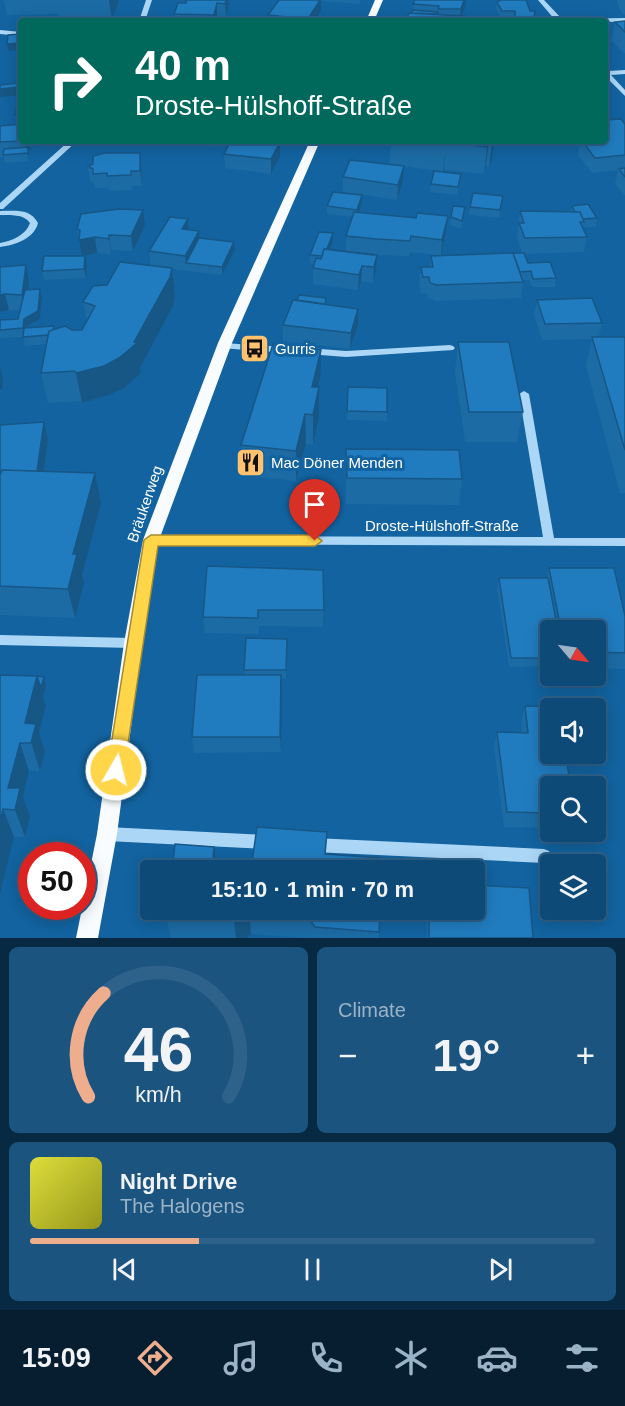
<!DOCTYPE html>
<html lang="en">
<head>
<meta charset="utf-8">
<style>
	:root { --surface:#0e4a78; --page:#1c5480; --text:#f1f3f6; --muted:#9bb3c6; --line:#2e628a; --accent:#eead8d }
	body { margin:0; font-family:Helvetica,sans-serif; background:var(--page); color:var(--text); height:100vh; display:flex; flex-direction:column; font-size:22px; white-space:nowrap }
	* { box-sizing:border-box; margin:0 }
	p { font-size:20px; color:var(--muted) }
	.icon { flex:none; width:33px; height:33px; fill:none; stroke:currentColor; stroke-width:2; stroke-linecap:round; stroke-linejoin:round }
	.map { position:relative; height:938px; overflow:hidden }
	.drawer { display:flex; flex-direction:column; gap:9px; padding:9px; background:#082942; flex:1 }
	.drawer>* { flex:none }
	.banner { position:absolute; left:18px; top:18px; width:590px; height:126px; border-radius:6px; box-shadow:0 3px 15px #0003,0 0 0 2px var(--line); background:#00695c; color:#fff; overflow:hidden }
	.needle { width:39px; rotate:119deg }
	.tools { position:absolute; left:540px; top:620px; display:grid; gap:12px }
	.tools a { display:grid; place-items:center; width:66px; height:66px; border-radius:6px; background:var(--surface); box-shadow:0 3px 15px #0003,0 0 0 2px var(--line); font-size:30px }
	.speed { position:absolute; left:18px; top:842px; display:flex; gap:12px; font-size:30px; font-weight:700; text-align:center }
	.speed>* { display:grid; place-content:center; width:78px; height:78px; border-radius:50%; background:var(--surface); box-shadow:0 3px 15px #0003,0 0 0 2px var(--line); line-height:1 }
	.speed .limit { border:9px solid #d22; background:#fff; color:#111 }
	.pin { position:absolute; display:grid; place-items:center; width:51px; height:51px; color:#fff; margin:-62px -26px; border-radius:50% 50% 50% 0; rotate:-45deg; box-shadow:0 0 6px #0007 }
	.pin .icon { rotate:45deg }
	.me { position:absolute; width:66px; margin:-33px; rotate:8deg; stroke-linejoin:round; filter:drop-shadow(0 0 4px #0008) }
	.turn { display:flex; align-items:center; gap:21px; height:126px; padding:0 18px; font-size:27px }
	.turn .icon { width:78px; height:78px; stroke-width:2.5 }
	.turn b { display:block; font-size:42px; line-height:51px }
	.big { font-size:45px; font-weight:700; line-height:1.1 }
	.drawer .card { flex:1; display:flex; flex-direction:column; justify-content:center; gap:9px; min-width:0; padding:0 21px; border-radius:9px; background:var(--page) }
	.drawer .dial { align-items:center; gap:0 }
	.dial svg { height:156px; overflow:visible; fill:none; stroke:var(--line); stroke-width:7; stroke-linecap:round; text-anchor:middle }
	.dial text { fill:var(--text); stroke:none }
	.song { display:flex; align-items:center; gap:18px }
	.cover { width:72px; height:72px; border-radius:9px; background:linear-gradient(135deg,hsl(60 70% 55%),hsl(60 70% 35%)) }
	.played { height:6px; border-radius:3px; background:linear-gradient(90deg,var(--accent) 30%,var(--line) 30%) }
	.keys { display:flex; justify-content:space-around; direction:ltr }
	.heat { display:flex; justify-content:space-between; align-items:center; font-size:33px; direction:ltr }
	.drawer .tiles { flex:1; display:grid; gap:9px; grid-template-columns:1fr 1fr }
	.card:last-child { grid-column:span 2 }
	.trip { position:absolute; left:140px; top:860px; width:345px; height:60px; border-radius:6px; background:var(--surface); box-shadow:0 3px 15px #0003,0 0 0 2px var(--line); font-weight:700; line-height:60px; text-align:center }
	.tabs { display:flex; height:96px; justify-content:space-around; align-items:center; background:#061e30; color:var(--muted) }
	.tabs .icon { width:42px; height:42px }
	.tabs .current { color:var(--accent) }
	.tabs b { font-size:27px; color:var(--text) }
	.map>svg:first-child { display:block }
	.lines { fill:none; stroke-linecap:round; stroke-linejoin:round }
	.minor { fill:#abd6f5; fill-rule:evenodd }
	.major { fill:#f8fcff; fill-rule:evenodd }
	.wall { fill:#1c6ba4 }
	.shaded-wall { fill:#175786 }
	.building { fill:#217cbf; stroke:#175786; stroke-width:1.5 }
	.route { fill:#ffd54a; stroke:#a68a30; stroke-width:1.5 }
	.labels { text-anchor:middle; stroke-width:6; stroke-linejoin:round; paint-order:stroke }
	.poi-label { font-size:15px; fill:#fff; stroke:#1263a0; text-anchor:start }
	.street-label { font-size:15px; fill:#fff; stroke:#1263a0 }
</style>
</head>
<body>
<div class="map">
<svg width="625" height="938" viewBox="0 0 625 938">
	<rect width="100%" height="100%" fill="#1263a0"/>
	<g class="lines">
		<path class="minor" d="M146,0h6l-7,21h-6z
			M538,0h6l18,19 63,-1v4l-69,-1z
			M0,30l21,2v4l-21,-2z
			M604,69l4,2 17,-1v4l-14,1 14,15v6l-21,-21z
			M69,141h8l-74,68h-3v-6z
			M0,211c15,0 30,-3 38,12 -4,16 -23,22 -38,24v-4c12,-2 26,-8 30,-20 -7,-10 -19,-7 -30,-8z
			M224,343l60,4 5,3 -5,3 -63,-5 -2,-2 2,-2z
			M450,345l3,1 2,2 -2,2 -107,7 -38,-3 -5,-3 5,-3 38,3z
			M524,391l5,3 25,144h71v8l-474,-2 -4,-1 -2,-3 2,-3 4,-1 392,1 -24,-143z
			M0,635l133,3 4,1 2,4 -2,4 -4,1 -133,-3z
			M107,827l161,8 5,2 2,5 -2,5 -5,2 -161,-8 -5,-2 -2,-5 2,-5z
			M314,838l230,11 5,2 2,5 -2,5 -5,2 -230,-11 -5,-2 -2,-5 2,-5z"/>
		<path class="major" d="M375,0h8l-9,21h-8z
			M310,141h10l-88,202 -73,197 -17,103 -25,191 -19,104h-22l21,-104 27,-191 19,-103 75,-197z"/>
	</g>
	<path class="wall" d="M4,0h114l1,2 -7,16 -53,-2v-2l-52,1z
		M186,0h42l1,4 -3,13 -9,-1 -1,5h-41l-1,-7 12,-11z
		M279,0h82l-2,4 -38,-3v10l-6,10h-47v-6z
		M617,0h8v14h-3l-5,-11z
		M497,2l33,9 8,9 9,1h-33v-3h-13l-5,-9z
		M413,4l52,4 -3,7 2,1v5h-58l6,-8z
		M625,21v33l-14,-14 4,-18z
		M604,100l6,7 -2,13 17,4v72l-10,-12 3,-14 -26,3 -14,-18 2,-12 -1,-2h25z
		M21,109v13h-4l-2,-7z
		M0,126l21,15h8l2,8h-3l1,12 -24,2 -1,-6h-4z
		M208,141h16l-1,5 -15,1z
		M391,141h103l-2,20 -3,5h-3l-2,8 -40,-4 -1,2 18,2 -4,21 -27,-3 1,-8 7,-13 -49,-7z
		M247,143l33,14 -9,17 -46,-6 -1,-14z
		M88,166l53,2 1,18h-9l-1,4 -23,1 -1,-3h-13l-1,-5 -4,-2z
		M343,177l60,4 -6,19 -54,-8z
		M362,195v8l-3,10 57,5 32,-2 -2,16 -5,23 81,-2 -5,-15 3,-27 51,1 1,-6 25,12 -1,9h-13l4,10 -3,15 -59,2 3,9 28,15 -1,9h-23l-3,-7h-7l1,2 -2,16 -85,3 -8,-3 -1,-5h-6l-2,-10 2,-16h9l1,-11 8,-1 -29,-3 -1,4 -36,-1 3,16 -3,12 -12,-2 -3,9 -45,-6v-16l1,-4 -4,-1v-8l23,-13 -3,7 16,2v-15l7,-19 -26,-3v-8z
		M503,196l-4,22 -30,-3 1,-8z
		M464,215l-3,14 -11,-4 1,-8z
		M145,225l-12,26 -22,-1v5l-14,-2 -15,3 -5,-27z
		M188,229l11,9 36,12 -13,25 -50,-6 3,27 -2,10 -33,62 1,5 -17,15 -15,7 -27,8 -1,-2 -33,2 -7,-30 6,-29 -22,2 -2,-9 -23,1v-18l18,-1 2,-9h-11l-9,2v-45l29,14 -1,9 12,-1 2,8 -2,22 -14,9 28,-2 1,3 27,1 5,-9 -4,-19 24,-17 43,-20 -1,-14z
		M87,264l-1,14 -42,2 -2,-9z
		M326,298v6l32,5v16l-8,24 -67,-8v-16l14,-25z
		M537,300l65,23 -3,14h26v156h-5l-34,-127 6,-27 -50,1 -8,-25z
		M458,342l65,70 -6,30h-52l-10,-71z
		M320,379l-1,8v30l-6,28 -7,-1 -10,37 -53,-6 -2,-30z
		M348,387l39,25v9l-40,-1z
		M44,422l4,17 -5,32 58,32 -19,72 2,9 -9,34 -75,-3v-190z
		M346,449l116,30 -3,26 -113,-1z
		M549,568l76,48v53l-29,-1v-38h-46v36l-41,1 -12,-80 2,-9h48z
		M323,570v57l-64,-1v8l-54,-1 -2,-16z
		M287,639l-1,40h-5v73l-87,1 -2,-16 53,-62 -1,-5z
		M0,675l44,2 2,8 -3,12 3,8 -7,28 6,19 -5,19h-11l-6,26 7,19 -5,21h-11l-14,57z
		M525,706l25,80v42l-46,-1 -10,-80 3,-15h25l-1,-10z
		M167,909h213l-1,29h-74l-54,-4 -4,4h-76l-5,-21z
		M426,909h48l59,29h-106z"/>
	<path class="shaded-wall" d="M109,0h9l1,2 -7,16z
		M226,0h2l1,4 -3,13 -1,-13z
		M320,0h1v11l-6,10h-7v-2z
		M464,0h2l-1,8 -6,13 2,-12z
		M217,3v13l-1,5h-2v-6z
		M21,43v7l-12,1 -2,-7z
		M20,83l1,12 -21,2v-8z
		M25,141h4l2,8h-3l1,12z
		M489,141l-3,25 -2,8 3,-27z
		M492,141h2l-2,20 -3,5z
		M280,142v15l-9,17v-15z
		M446,143l-2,27 -1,2 3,-27z
		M140,153l1,15 1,18 -2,-15z
		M404,166l-1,15 -6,19 1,-15z
		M362,195v8l-5,15v-8z
		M143,210l2,15 -12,26 -2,-15z
		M448,216l-2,16 -5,24 1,-16z
		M188,219l1,16 -7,-6z
		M199,231l1,15 -14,17 -1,-7z
		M333,233v9l-6,15v-8z
		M109,235l2,15v5l-2,-16z
		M95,237l2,16 -15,3 -3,-16z
		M234,242l1,8 -13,25v-8z
		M377,255l-1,16 -3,12 1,-16z
		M85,256l2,8 -1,14 -2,-9z
		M26,265l3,16 -3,30 -4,-16z
		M362,266l-1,15 -3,9 1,-15z
		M172,268l3,28 -2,10 -33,62 1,5 -17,15 -15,7 -27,8 -6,-30 58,-31z
		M40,289l2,8 -2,22 -14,8 -1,9 -2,-8 1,-9z
		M5,294l4,16 -9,2v-17z
		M358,309v16l-8,24 1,-16z
		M321,350l-1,29 -8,37v-29z
		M0,366l3,15 -1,8 -2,1z
		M319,387v30l-6,28v-30z
		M305,414l1,30 -10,37v-30z
		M44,422l4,17 -8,58 -4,-16z
		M95,473l6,30 -19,72 2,9 -9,34 -7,-29 5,-35z
		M281,675l1,16 -1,61 -1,-15z
		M37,676l4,12 3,-11 2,8 -3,12 3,8 -7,28 6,19 -5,19 -15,-48z
		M20,743l9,28 -6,26 7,19 -5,21 -10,-27 -7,-22z
		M3,809l11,28 -14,57v-72z
		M214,847l3,23 -4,-11z
		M249,909l2,25 -4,4h-11l-2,-17z"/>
	<path class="building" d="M186,0h40l-1,4 -8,-1 -3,12 -40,-1 4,-11h8z
		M279,0h41l-12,19 -40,-4z
		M415,0h49l-3,9h-23l1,-3 -26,-2z
		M501,0h25l4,11h5l-1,5 4,4 -19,1 -4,-5v-5h-13l-5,-9z
		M413,10l25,2v2l-26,-1z
		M409,13l55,3 -2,5h-56z
		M546,20l1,1h-19z
		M625,21v11l-10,-10z
		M21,34v9l-14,1 1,-9z
		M20,83v4l-20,2v-4z
		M604,100l6,7 -6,1z
		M21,109v5l-6,1v-5z
		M621,119l4,5v31l-30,3 -13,-17h22v-21z
		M21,124v17l-21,1v-16z
		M231,141l16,2 1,-2h20l12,1 -9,17 -47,-5z
		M418,141h71l-2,6 -41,-4v2z
		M28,147v6l-25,2 1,-6z
		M105,153h35v18h-9v4l-24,1v-3l-14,1v-5l-5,-3 5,-2v-8z
		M350,160l54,6 -6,19 -55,-8z
		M625,168v9l-6,-8z
		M434,171l27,3 -3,13 -27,-3z
		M333,192l29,3 -5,15 -30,-4z
		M473,193l30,3 -3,14 -30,-3z
		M588,204l9,14 -14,1 -3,-7h-5l-3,-6z
		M453,206l12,1 -3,14 -11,-4z
		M119,209l24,1 -12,26 -22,-1v4l-14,-2 -16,3 1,-10 -3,-1 4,-15z
		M520,211l60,1 4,10h-4l7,15 -62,1 -6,-15h5z
		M354,212l62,6 1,-5 31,3 -6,24 -31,-4 -1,5 -33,-2 -31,-3z
		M170,217l18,2 -6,10 17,2 -14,25 -36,-5z
		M319,232l14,1 -6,16 46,6 -49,-6 -2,7 -12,-1z
		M199,238l35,4 -12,25 -36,-4z
		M324,249l53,6 -3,12 -12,-1 -3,9 -46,-7 3,-10 5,1z
		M513,253l10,29 -86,3 -7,-2 -1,-6h-6l-2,-10h12l-2,-11z
		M513,253h11l4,10 22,-1 6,16 -23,1 -2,-8 -11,1z
		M44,256h41l-1,13 -42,2z
		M120,262l52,6 -2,9 -36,65 3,1 -18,15 -15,8 -28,7 -1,-2 -34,2 8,-42 16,-5 7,4h10l13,-24 -12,-4 10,-16 14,-1z
		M26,265l-4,30 -17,-1 -5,1v-28z
		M40,289l-2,22 -14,8 -1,9 -23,2v-10l18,-1 7,-29z
		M299,295l27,3 -1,6 -28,-4z
		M592,298l10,25 -57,1 -8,-24z
		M293,300l65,9 -7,24 -68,-8z
		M54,326l-1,4 -4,1 -1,4 -25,2 1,-9z
		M592,337h33v113z
		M458,342h51l14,70h-54z
		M273,344l48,6 -9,37h7l-6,28 -8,-1 -9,37 -55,-6z
		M348,387l39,1v24l-40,-1z
		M44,422l-7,49 -35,-1 -2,5v-50z
		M346,449l113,1 3,29 -115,-1z
		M2,470l93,3 -22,81h4l-9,35 -68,-3v-111z
		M207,566l116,4 1,40h-66v8l-55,-1z
		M549,568h65l11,48v37l-29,-1v-22h-35z
		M499,578h49l10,52h-8v28h-39z
		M246,638l41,1 -1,31h-42z
		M0,675l37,1 -12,47 11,1 -5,19h-11l-12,45h12l-5,22 -12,-1 -3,13z
		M197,675h84l-1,62h-88z
		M37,676l7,1 -3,11z
		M525,706l36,1v1h-11v45h15l6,33h-21v27l-43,-1 -10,-80 31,1z
		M257,827l70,5 -2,22 56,4v12h-209l3,-26 39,3 -1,12 39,3z
		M474,885l55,3 4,50h-104v-29h45z
		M167,909h82l-15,12 -68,-4z
		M251,909h129l-1,23 -64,-5 -11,-15z"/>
	<path class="route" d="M151,535h164l7,6 -7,5h-157l-34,224 -2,6 -6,2 -7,-2 -2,-6 37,-230z"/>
	<defs>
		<symbol id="bus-square" viewBox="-11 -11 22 22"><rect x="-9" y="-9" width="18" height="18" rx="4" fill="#ffc26e" stroke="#1263a0"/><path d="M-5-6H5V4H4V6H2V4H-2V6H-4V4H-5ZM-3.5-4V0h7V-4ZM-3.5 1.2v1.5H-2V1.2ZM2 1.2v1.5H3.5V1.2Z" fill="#111"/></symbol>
		<symbol id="restaurant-square" viewBox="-11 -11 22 22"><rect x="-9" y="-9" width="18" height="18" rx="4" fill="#ffc26e" stroke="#1263a0"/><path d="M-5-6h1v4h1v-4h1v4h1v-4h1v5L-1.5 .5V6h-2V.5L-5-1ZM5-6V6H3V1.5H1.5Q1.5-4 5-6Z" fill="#111"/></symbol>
	</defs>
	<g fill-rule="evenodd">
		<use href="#bus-square" x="238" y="332" width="33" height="33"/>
		<use href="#restaurant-square" x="234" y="446" width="33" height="33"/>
	</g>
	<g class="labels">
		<g class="poi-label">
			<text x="275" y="354">Gurris</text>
			<text x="271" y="468">Mac Döner Menden</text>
		</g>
		<g class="street-label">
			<text transform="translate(145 504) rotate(-71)" y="5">Bräukerweg</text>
			<text x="442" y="531">Droste-Hülshoff-Straße</text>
		</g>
	</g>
</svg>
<div class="tools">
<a><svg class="needle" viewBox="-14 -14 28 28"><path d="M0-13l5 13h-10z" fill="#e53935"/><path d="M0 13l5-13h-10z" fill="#9bb3c6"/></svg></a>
<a><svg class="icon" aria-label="sound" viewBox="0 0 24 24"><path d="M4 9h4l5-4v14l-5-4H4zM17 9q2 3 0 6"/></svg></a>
<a><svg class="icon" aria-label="search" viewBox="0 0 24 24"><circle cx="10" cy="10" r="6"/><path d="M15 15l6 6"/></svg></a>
<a><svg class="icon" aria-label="layers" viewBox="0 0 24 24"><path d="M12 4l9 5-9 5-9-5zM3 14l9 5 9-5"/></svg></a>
</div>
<div class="speed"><div class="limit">50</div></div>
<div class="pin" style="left:315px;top:541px;background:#d93025"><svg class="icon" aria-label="arrive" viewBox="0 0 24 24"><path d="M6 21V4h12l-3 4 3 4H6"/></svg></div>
<svg class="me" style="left:116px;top:770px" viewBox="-20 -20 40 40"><circle r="17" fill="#ffd54a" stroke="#fff" stroke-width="3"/><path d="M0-11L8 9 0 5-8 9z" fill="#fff"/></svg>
<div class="trip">15:10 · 1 min · 70 m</div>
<div class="banner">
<div class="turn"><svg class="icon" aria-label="right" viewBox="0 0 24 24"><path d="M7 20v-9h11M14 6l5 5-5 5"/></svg><div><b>40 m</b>Droste-Hülshoff-Straße</div></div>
</div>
</div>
<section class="drawer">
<div class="tiles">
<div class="card dial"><svg viewBox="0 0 100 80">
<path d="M14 69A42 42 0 1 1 86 69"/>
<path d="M14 69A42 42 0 0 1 22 16" stroke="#eead8d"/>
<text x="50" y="56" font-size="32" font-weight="700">46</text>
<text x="50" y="72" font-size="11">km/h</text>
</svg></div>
<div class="card"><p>Climate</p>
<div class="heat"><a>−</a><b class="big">19°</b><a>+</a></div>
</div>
<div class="card">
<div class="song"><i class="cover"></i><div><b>Night Drive</b><p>The Halogens</p></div></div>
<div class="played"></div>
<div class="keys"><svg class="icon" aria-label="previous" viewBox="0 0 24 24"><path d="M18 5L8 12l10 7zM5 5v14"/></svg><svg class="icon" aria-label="pause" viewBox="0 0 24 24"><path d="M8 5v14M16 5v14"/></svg><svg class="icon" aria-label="next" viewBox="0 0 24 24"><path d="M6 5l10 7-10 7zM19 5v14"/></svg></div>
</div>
</div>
</section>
<nav class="tabs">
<b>15:09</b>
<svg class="icon current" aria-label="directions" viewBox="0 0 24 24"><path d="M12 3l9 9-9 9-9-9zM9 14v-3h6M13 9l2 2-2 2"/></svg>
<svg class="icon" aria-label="music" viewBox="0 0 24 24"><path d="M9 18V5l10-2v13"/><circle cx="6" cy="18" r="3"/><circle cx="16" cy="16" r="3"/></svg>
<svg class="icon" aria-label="phone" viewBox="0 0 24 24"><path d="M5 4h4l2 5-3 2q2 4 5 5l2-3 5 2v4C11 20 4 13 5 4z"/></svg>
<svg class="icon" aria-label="climate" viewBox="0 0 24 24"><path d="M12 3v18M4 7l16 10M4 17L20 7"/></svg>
<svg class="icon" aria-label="car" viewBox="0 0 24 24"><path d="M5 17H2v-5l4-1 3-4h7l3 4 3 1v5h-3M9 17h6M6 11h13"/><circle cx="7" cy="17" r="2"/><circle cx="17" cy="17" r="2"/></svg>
<svg class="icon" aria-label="filters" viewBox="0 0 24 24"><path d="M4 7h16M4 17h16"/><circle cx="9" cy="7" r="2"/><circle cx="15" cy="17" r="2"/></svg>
</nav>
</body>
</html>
